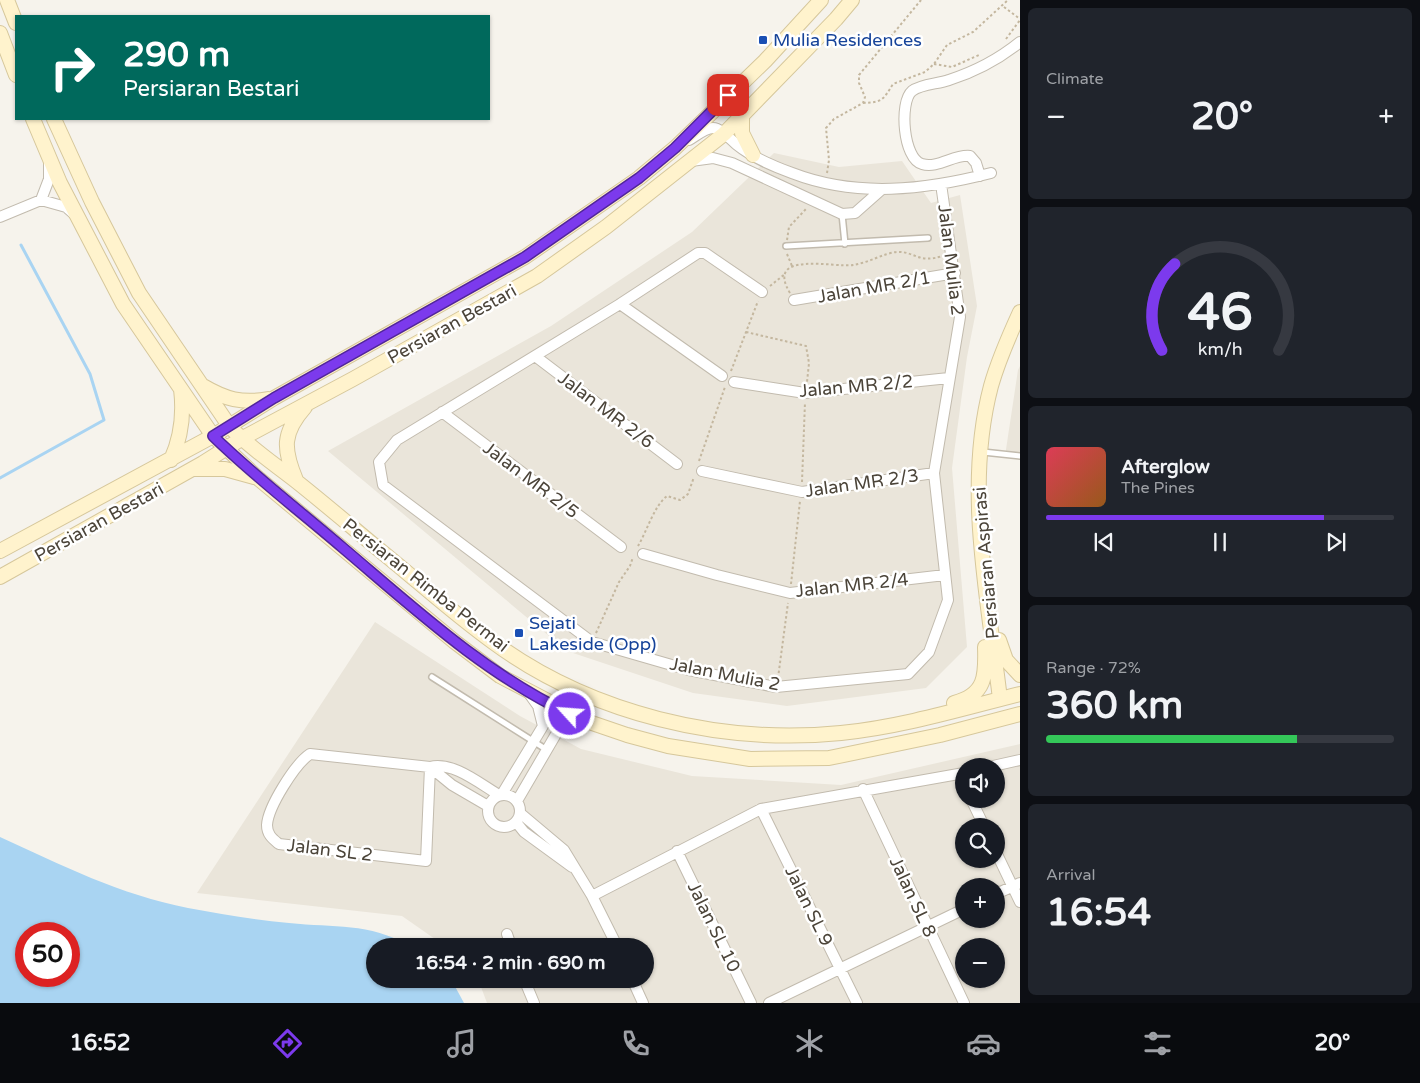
<!DOCTYPE html>
<html lang="en">
<head>
<meta charset="utf-8">
<style>
	:root { --surface:#171b24; --page:#20242c; --text:#f1f3f6; --muted:#9ea1a6; --line:#363941; --accent:#7c3aed }
	body { margin:0; font-family:"Varela Round",sans-serif; background:var(--page); color:var(--text); height:100vh; display:flex; flex-direction:column; font-size:19px; white-space:nowrap }
	* { box-sizing:border-box; margin:0 }
	p { font-size:16px; color:var(--muted) }
	.icon { flex:none; width:28px; height:28px; fill:none; stroke:currentColor; stroke-width:2; stroke-linecap:round; stroke-linejoin:round }
	.map { position:relative; flex:1; overflow:hidden }
	.details { display:flex; flex-direction:column; gap:8px; padding:8px; background:#0d0f14; width:400px }
	.details>* { flex:none }
	.banner { position:absolute; left:15px; top:15px; width:475px; height:105px; border-radius:0px; box-shadow:0 1px 4px #0004; background:#00695c; color:#fff; overflow:hidden }
	.controls { position:absolute; left:955px; top:758px; display:grid; gap:10px }
	.controls a { display:grid; place-items:center; width:50px; height:50px; border-radius:50%; background:var(--surface); box-shadow:0 1px 4px #0004; font-size:25px }
	.speed { position:absolute; left:15px; top:922px; display:flex; gap:10px; font-size:25px; font-weight:700; text-align:center }
	.speed>* { display:grid; place-content:center; width:65px; height:65px; border-radius:50%; background:var(--surface); box-shadow:0 1px 4px #0004; line-height:1 }
	.speed .limit { border:8px solid #d22; background:#fff; color:#111 }
	.pin { position:absolute; display:grid; place-items:center; width:42px; height:42px; color:#fff; margin:-21px; border-radius:10px; box-shadow:0 2px 8px #0006 }
	.me { position:absolute; width:55px; margin:-28px; rotate:296deg; stroke-linejoin:round; filter:drop-shadow(0 0 4px #0008) }
	.turn { display:flex; align-items:center; gap:18px; height:105px; padding:0 25px; font-size:22px }
	.turn .icon { width:65px; height:65px; stroke-width:2.5 }
	.turn b { display:block; font-size:35px; line-height:42px }
	.big { font-size:38px; font-weight:700; line-height:1.1 }
	.details .card { flex:1; display:flex; flex-direction:column; justify-content:center; gap:8px; min-width:0; padding:0 18px; border-radius:8px; background:var(--page) }
	.details .dial { align-items:center; gap:0 }
	.dial svg { height:130px; overflow:visible; fill:none; stroke:var(--line); stroke-width:7; stroke-linecap:round; text-anchor:middle }
	.dial text { fill:var(--text); stroke:none }
	.song { display:flex; align-items:center; gap:15px }
	.cover { width:60px; height:60px; border-radius:8px; background:linear-gradient(135deg,hsl(350 70% 55%),hsl(30 70% 35%)) }
	.played { height:5px; border-radius:2px; background:linear-gradient(90deg,var(--accent) 80%,var(--line) 80%) }
	.keys { display:flex; justify-content:space-around; direction:ltr }
	.heat { display:flex; justify-content:space-between; align-items:center; font-size:28px; direction:ltr }
	.charge { height:8px; border-radius:4px; background:linear-gradient(90deg,#34c759 72%,var(--line) 0) }
	.trip { position:absolute; left:366px; top:938px; width:288px; height:50px; border-radius:25px; background:var(--surface); box-shadow:0 1px 4px #0004; font-weight:700; line-height:50px; text-align:center }
	.tabs { display:flex; height:80px; justify-content:space-around; align-items:center; background:#090b0e; color:var(--muted) }
	.tabs .icon { width:35px; height:35px }
	.tabs .on { color:var(--accent) }
	.tabs b { font-size:22px; color:var(--text) }
	main { display:flex; flex:1; min-height:0 }
	.map>svg:first-child { display:block }
	.residential { fill:#eae5da; fill-rule:evenodd }
	.water { fill:#a9d4f2; fill-rule:evenodd }
	.lines { fill:none; stroke-linecap:round; stroke-linejoin:round }
	.stream { stroke:#a9d4f2; stroke-width:3 }
	.lane-casing { stroke:#c2bbae; stroke-width:8 }
	.street-casing { stroke:#c2bbae; stroke-width:12 }
	.secondary-casing { stroke:#d6c79b; stroke-width:16 }
	.path { stroke:#c4b79f; stroke-width:2; stroke-dasharray:2.5 2.5; stroke-linecap:butt }
	.lane { stroke:#fff; stroke-width:5 }
	.street { stroke:#fff; stroke-width:10 }
	.secondary { stroke:#fff3cd; stroke-width:14 }
	.route-casing { stroke:#51269a; stroke-width:12 }
	.route { stroke:#7c3aed; stroke-width:9 }
	.transit-dot { fill:#1a4fb4; stroke:#fff; stroke-width:2 }
	.labels { text-anchor:middle; stroke-width:5; stroke-linejoin:round; paint-order:stroke }
	.transit-label { font-size:18px; fill:#164399; stroke:#fff; text-anchor:start }
	.street-label { font-size:18px; fill:#4b4439; stroke:#fff }
</style>
</head>
<body>
<main>
<div class="map">
<svg width="1020" height="1003" viewBox="0 0 1020 1003">
	<rect width="100%" height="100%" fill="#f6f3ec"/>
	<path class="residential" d="M774,153l65,14 63,-6 29,42 29,-8 17,111 -10,51 -15,111 15,179 -41,41 -139,18 -94,-13 -126,-42 -239,-200 223,-125 141,-94z
		M1020,366v90h-15l13,-86z
		M375,622l145,94 61,33 111,27 149,9 179,-41v259h-533l-9,-24h167v-33h-200l-43,-30 -205,-23zM964,766h32v33h-32zM964,826h32v33h-32zM964,886h32v33h-32zM964,946h32v33h-32z"/>
	<path class="water" d="M0,837c61,28 121,58 188,71 33,6 67,12 101,15 46,5 79,-1 121,23h-35v33h76l13,24h-464zM26,934h43v42h-43z"/>
	<g class="lines">
		<path class="stream" d="M0,478l104,-58 -14,-46 -69,-129"/>
		<defs>
			<path id="lane" d="M842,214l3,30
				M786,246l142,-8
				M983,452l37,4
				M432,677l115,73"/>
			<path id="street" d="M689,140c7,-4 16,-12 24,-12 8,0 18,12 24,17 16,13 36,21 55,28 65,25 133,17 199,0
				M691,161l22,-3 19,5 110,51 13,-1 26,-23
				M980,176l-4,-13 -6,-7c-16,-2 -32,13 -48,8 -19,-5 -23,-62 -10,-73 9,-7 26,-7 37,-11 25,-8 50,-21 71,-38
				M41,200l8,-21v-17
				M0,217l41,-17 25,7 8,7
				M762,292l-57,-39h-7l-78,51 -223,136 -18,22 4,23 209,157 97,28 87,17 132,-13 21,-22 19,-52 -14,-127 26,-156 -19,-133
				M794,300l161,-27
				M620,304l102,72
				M535,356l142,108
				M734,382l71,11 144,-15
				M442,412l179,135
				M702,471l100,21 132,-19
				M643,554l74,21 73,18 155,-18
				M993,766l27,-6
				M430,767l-4,94 -147,-17c-6,-5 -12,-9 -12,-19 1,-18 28,-61 43,-71l120,13c23,-6 50,17 69,28
				M430,767l22,18 36,21
				M863,789l101,214
				M502,794l41,-68 -5,-20 -10,-14
				M488 811a16 16 0 1 1 32 0a16 16 0 1 1-32 0Z
				M971,799l13,27
				M517,801l42,-72 11,-5 16,-3
				M761,809l96,194
				M520,813l44,37 28,46 25,50
				M516,822l8,10 48,35
				M677,851l74,152
				M996,852l24,50
				M996,894l24,-11
				M592,896l169,-87 203,-36
				M507,934l4,12
				M524,979l10,24
				M632,979l11,24
				M769,1003l195,-94"/>
			<path id="secondary" d="M7,0l9,23
				M0,33l16,42
				M742,115v18l11,22
				M33,119l27,64 63,121 90,132 46,43 196,163 45,34 86,45 41,14 41,11 82,13 79,-1 111,-23 80,-21
				M54,119l38,83 47,91 91,134c19,20 43,36 66,54 29,23 57,47 86,71 37,30 72,62 111,90 98,72 228,103 348,91 60,-6 120,-24 179,-39
				M203,386c22,13 39,18 65,13
				M171,460c10,-22 13,-47 10,-71
				M194,469h31l29,8
				M296,480c-13,-31 -14,-47 9,-73
				M0,551l213,-115 61,-38 251,-141 114,-79 36,-30 90,-87 56,-61
				M0,577l203,-114 38,-24 112,-60 184,-103 69,-49 118,-93 112,-115 16,-19
				M999,640l7,20 14,15
				M1000,699c-12,-102 -36,-211 -9,-313 7,-25 18,-50 29,-74
				M954,703c32,-8 32,-28 31,-56"/>
		</defs>
		<use href="#lane" class="lane-casing"/>
		<use href="#street" class="street-casing"/>
		<use href="#secondary" class="secondary-casing"/>
		<path class="path" d="M1004,7l16,12
			M1006,39l14,-19
			M934,64l18,3 27,-12
			M863,103c20,-1 20,-3 30,-19l32,-12 9,-8 13,-19 26,-13 35,-32
			M827,173l2,-13 -3,-32 8,-9 29,-16 2,-6 -6,-14v-8l62,-75
			M787,240l2,-13 17,-18
			M787,254l5,12
			M770,286l15,-12
			M790,293c-26,-43 45,-25 63,-28 15,-2 31,-12 44,-13 17,-1 22,12 45,4
			M746,332l60,14 3,17 -2,19
			M731,371l27,-70
			M699,461l26,-74
			M802,482l3,-80
			M638,546c9,-15 16,-40 29,-50l13,4 8,-6 6,-17
			M791,584l9,-83
			M596,633l23,-51 11,-16 3,-9
			M778,678l10,-75"/>
		<use href="#lane" class="lane"/>
		<use href="#street" class="street"/>
		<use href="#secondary" class="secondary"/>
	</g>
	<g class="lines">
		<defs>
			<path id="route" d="M570,714c-85,-40 -155,-105 -227,-166 -43,-37 -89,-72 -130,-112l61,-38 251,-141 114,-79 36,-30 53,-53"/>
		</defs>
		<use href="#route" class="route-casing"/>
		<use href="#route" class="route"/>
	</g>
	<g class="transit-dot">
		<rect x="758" y="35" width="10" height="10" rx="2.5"/>
		<rect x="514" y="628" width="10" height="10" rx="2.5"/>
	</g>
	<g class="labels">
		<g class="transit-label">
			<text x="773" y="46">Mulia Residences</text>
			<text x="529" y="629">Sejati<tspan x="529" dy="21">Lakeside (Opp)</tspan></text>
		</g>
		<g class="street-label">
			<text transform="translate(951 260) rotate(83)" y="6">Jalan Mulia 2</text>
			<text transform="translate(874 287) rotate(-10)" y="6">Jalan MR 2/1</text>
			<text transform="translate(452 324) rotate(-29)" y="6">Persiaran Bestari</text>
			<text transform="translate(856 386) rotate(-5)" y="6">Jalan MR 2/2</text>
			<text transform="translate(606 410) rotate(37)" y="6">Jalan MR 2/6</text>
			<text transform="translate(531 480) rotate(37)" y="6">Jalan MR 2/5</text>
			<text transform="translate(862 483) rotate(-8)" y="6">Jalan MR 2/3</text>
			<text transform="translate(99 522) rotate(-29)" y="6">Persiaran Bestari</text>
			<text transform="translate(986 563) rotate(-95)" y="6">Persiaran Aspirasi</text>
			<text transform="translate(426 585) rotate(38)" y="6">Persiaran Rimba Permai</text>
			<text transform="translate(852 585) rotate(-6)" y="6">Jalan MR 2/4</text>
			<text transform="translate(725 674) rotate(11)" y="6">Jalan Mulia 2</text>
			<text transform="translate(330 850) rotate(7)" y="6">Jalan SL 2</text>
			<text transform="translate(913 897) rotate(65)" y="6">Jalan SL 8</text>
			<text transform="translate(809 906) rotate(64)" y="6">Jalan SL 9</text>
			<text transform="translate(714 927) rotate(64)" y="6">Jalan SL 10</text>
		</g>
	</g>
</svg>
<div class="controls">
<a><svg class="icon" aria-label="sound" viewBox="0 0 24 24"><path d="M4 9h4l5-4v14l-5-4H4zM17 9q2 3 0 6"/></svg></a>
<a><svg class="icon" aria-label="search" viewBox="0 0 24 24"><circle cx="10" cy="10" r="6"/><path d="M15 15l6 6"/></svg></a>
<a>+</a>
<a>−</a>
</div>
<div class="speed"><div class="limit">50</div></div>
<div class="pin" style="left:728px;top:95px;background:#d93025"><svg class="icon" aria-label="arrive" viewBox="0 0 24 24"><path d="M6 21V4h12l-3 4 3 4H6"/></svg></div>
<svg class="me" style="left:570px;top:714px" viewBox="-20 -20 40 40"><circle r="17" fill="#7c3aed" stroke="#fff" stroke-width="3"/><path d="M0-11L8 9 0 5-8 9z" fill="#fff"/></svg>
<div class="trip">16:54 · 2 min · 690 m</div>
<div class="banner">
<div class="turn"><svg class="icon" aria-label="right" viewBox="0 0 24 24"><path d="M7 20v-9h11M14 6l5 5-5 5"/></svg><div><b>290 m</b>Persiaran Bestari</div></div>
</div>
</div>
<section class="details">
<div class="card"><p>Climate</p>
<div class="heat"><a>−</a><b class="big">20°</b><a>+</a></div>
</div>
<div class="card dial"><svg viewBox="0 0 100 80">
<path d="M14 69A42 42 0 1 1 86 69"/>
<path d="M14 69A42 42 0 0 1 22 16" stroke="#7c3aed"/>
<text x="50" y="56" font-size="32" font-weight="700">46</text>
<text x="50" y="72" font-size="11">km/h</text>
</svg></div>
<div class="card">
<div class="song"><i class="cover"></i><div><b>Afterglow</b><p>The Pines</p></div></div>
<div class="played"></div>
<div class="keys"><svg class="icon" aria-label="previous" viewBox="0 0 24 24"><path d="M18 5L8 12l10 7zM5 5v14"/></svg><svg class="icon" aria-label="pause" viewBox="0 0 24 24"><path d="M8 5v14M16 5v14"/></svg><svg class="icon" aria-label="next" viewBox="0 0 24 24"><path d="M6 5l10 7-10 7zM19 5v14"/></svg></div>
</div>
<div class="card"><p>Range · 72%</p><b class="big">360 km</b><div class="charge"></div></div>
<div class="card"><p>Arrival</p><b class="big">16:54</b></div>
</section>
</main>
<nav class="tabs">
<b>16:52</b>
<svg class="icon on" aria-label="directions" viewBox="0 0 24 24"><path d="M12 3l9 9-9 9-9-9zM9 14v-3h6M13 9l2 2-2 2"/></svg>
<svg class="icon" aria-label="music" viewBox="0 0 24 24"><path d="M9 18V5l10-2v13"/><circle cx="6" cy="18" r="3"/><circle cx="16" cy="16" r="3"/></svg>
<svg class="icon" aria-label="phone" viewBox="0 0 24 24"><path d="M5 4h4l2 5-3 2q2 4 5 5l2-3 5 2v4C11 20 4 13 5 4z"/></svg>
<svg class="icon" aria-label="climate" viewBox="0 0 24 24"><path d="M12 3v18M4 7l16 10M4 17L20 7"/></svg>
<svg class="icon" aria-label="car" viewBox="0 0 24 24"><path d="M5 17H2v-5l4-1 3-4h7l3 4 3 1v5h-3M9 17h6M6 11h13"/><circle cx="7" cy="17" r="2"/><circle cx="17" cy="17" r="2"/></svg>
<svg class="icon" aria-label="filters" viewBox="0 0 24 24"><path d="M4 7h16M4 17h16"/><circle cx="9" cy="7" r="2"/><circle cx="15" cy="17" r="2"/></svg>
<b>20°</b>
</nav>
</body>
</html>
